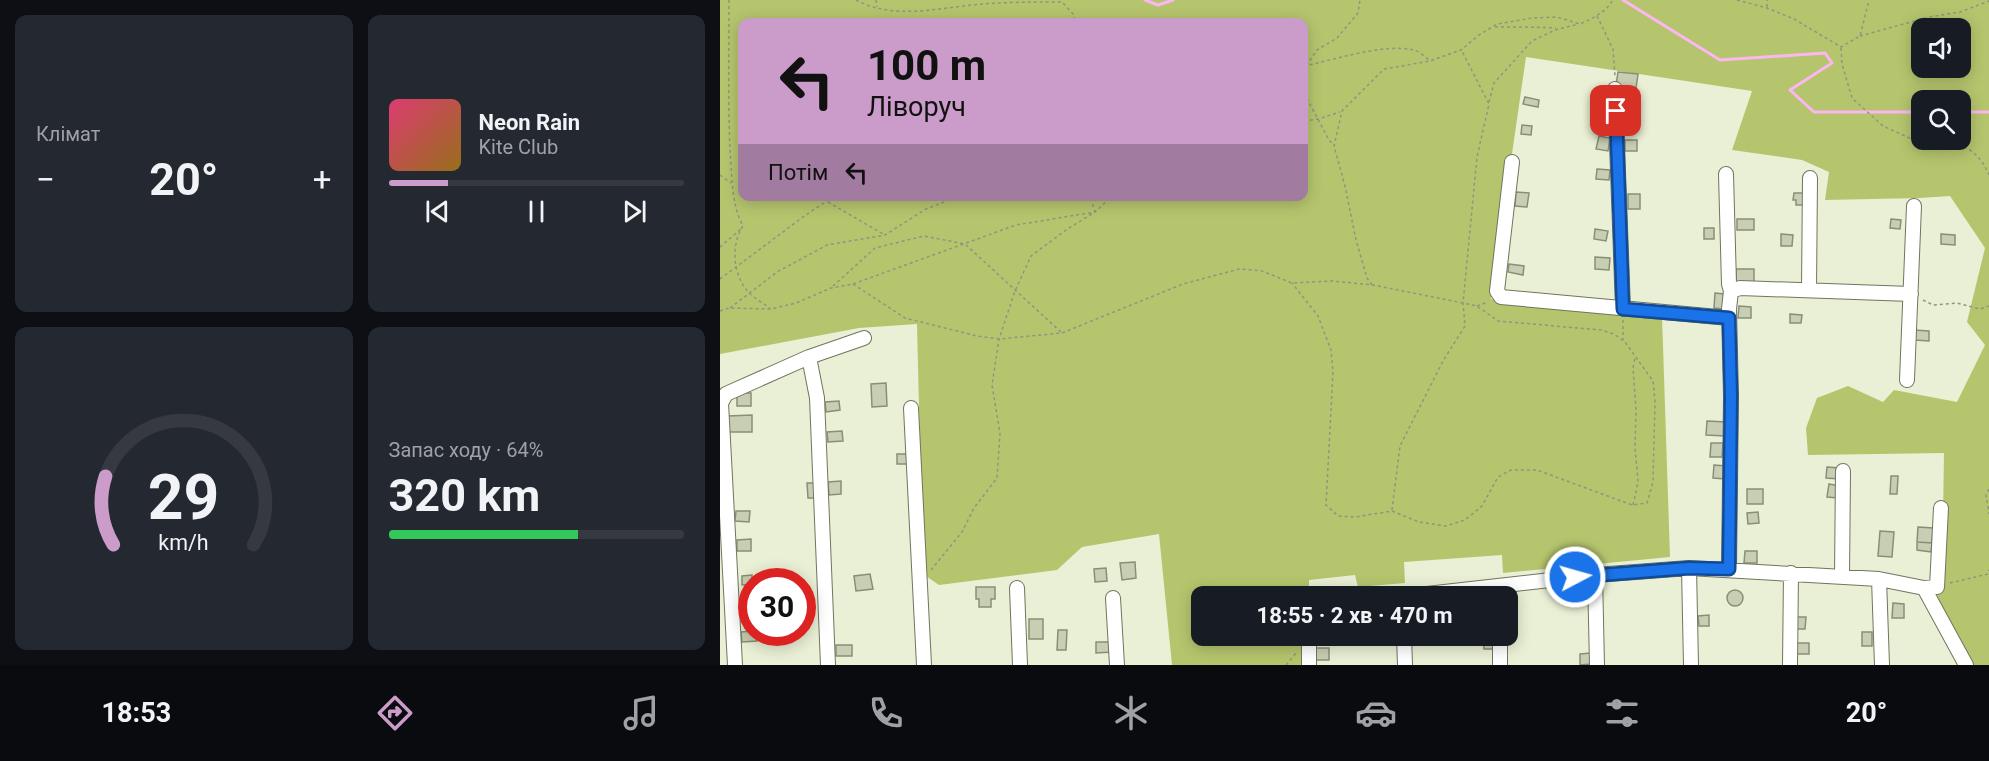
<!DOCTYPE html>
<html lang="uk">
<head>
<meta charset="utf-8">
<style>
	:root { --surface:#171b24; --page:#242831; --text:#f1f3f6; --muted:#9ea1a6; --line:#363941; --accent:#cb9bc9 }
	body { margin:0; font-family:Roboto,sans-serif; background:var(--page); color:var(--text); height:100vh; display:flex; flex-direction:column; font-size:22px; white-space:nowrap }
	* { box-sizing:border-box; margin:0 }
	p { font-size:20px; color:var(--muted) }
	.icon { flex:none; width:33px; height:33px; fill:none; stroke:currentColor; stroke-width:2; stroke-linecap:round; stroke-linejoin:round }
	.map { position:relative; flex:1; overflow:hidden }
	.details { display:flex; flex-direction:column; gap:15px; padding:15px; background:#0d0f14; width:720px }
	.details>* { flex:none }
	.guide { position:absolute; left:18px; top:18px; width:570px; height:183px; border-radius:12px; box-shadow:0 3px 15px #0003; background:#cb9bc9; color:#111; overflow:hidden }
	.tools { position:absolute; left:1191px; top:18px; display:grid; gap:12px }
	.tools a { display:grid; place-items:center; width:60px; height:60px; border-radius:12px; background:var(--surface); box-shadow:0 3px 15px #0003; font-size:30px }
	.speed { position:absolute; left:18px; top:568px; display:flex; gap:12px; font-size:30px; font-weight:700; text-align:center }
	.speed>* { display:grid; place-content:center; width:78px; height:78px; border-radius:50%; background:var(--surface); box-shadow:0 3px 15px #0003; line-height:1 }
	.speed .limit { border:9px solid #d22; background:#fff; color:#111 }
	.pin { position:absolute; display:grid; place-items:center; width:51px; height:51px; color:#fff; margin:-26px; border-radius:12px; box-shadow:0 3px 9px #0006 }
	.me { position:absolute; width:66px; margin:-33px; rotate:84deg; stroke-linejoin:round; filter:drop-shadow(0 0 4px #0008) }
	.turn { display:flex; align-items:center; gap:21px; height:126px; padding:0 30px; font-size:27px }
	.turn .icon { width:78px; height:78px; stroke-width:2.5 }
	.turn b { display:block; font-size:42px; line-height:51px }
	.then { display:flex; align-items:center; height:57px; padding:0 30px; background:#0003; gap:12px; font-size:22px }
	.big { font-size:45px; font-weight:700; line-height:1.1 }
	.details .card { flex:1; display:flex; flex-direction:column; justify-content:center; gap:9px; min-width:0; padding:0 21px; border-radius:12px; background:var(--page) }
	.details .dial { align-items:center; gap:0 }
	.dial svg { height:156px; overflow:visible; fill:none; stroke:var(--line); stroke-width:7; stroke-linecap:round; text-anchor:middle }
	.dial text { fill:var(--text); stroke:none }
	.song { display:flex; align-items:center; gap:18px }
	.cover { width:72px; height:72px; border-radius:9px; background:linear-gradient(135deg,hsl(340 70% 55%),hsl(40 70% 35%)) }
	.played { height:6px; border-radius:3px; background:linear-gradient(90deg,var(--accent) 20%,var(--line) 20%) }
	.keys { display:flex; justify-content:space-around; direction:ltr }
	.heat { display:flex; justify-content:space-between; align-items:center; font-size:33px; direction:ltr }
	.charge { height:9px; border-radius:4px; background:linear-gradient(90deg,#34c759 64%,var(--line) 0) }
	.details .tiles { flex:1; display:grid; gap:15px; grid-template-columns:repeat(2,1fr) }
	.trip { position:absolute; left:471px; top:586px; width:327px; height:60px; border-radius:12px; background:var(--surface); box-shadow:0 3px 15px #0003; font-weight:700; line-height:60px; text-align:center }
	.dock { display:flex; height:96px; justify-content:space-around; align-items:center; background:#090b0e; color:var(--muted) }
	.dock .icon { width:42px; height:42px }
	.dock .current { color:var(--accent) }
	.dock b { font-size:27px; color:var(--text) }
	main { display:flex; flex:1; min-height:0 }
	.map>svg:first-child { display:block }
	.forest { fill:#b5c56d; fill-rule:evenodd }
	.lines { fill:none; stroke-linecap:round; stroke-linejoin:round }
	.stream { stroke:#feb6f3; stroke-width:3 }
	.building { fill:#c8ceb4; stroke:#898f76; stroke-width:1.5 }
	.minor-casing { stroke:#70755d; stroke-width:16 }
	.path { stroke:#909480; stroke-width:1.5; stroke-dasharray:3 3; stroke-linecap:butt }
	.minor { stroke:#fff; stroke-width:14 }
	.route-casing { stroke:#114b97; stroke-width:15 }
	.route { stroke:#1a73e8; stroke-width:10 }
</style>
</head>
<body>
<main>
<section class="details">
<div class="tiles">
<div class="card"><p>Клімат</p>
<div class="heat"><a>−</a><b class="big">20°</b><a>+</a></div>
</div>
<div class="card">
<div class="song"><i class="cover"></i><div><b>Neon Rain</b><p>Kite Club</p></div></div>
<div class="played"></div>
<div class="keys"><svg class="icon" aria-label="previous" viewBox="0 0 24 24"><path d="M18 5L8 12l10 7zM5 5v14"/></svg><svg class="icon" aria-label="pause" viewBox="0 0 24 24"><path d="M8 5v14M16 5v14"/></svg><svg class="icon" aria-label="next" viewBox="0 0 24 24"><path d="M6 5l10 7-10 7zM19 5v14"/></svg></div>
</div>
<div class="card dial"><svg viewBox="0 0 100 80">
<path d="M14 69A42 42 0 1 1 86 69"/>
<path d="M14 69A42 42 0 0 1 10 34" stroke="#cb9bc9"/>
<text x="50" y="56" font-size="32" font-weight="700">29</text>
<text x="50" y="72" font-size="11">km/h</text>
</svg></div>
<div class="card"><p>Запас ходу · 64%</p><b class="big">320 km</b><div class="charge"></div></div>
</div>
</section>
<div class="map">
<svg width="1269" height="665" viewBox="0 0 1269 665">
	<rect width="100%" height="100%" fill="#eaf0d5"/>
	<path class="forest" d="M0,0h1269v665h-17l-37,-63 7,-19 2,-130 -136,2 -2,-27 11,-30 31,-12 35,16 11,-12 63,12 28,-57 -18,-23 18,-74 -35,-52 -30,2 -95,2 4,-28 -27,-12 -70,-10 20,-59 -226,-34 -35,242 171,17 8,241 -167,16 -1,-18 -98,7 1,21 -47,4 -3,-12 -46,5v17h-107v39h76l-1,5 25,-2 -1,26h-129l-13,-131 -77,13 -25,23 -118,15 -16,-11 -6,-250 -58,4 -139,26zM22,22h562v174h-562zM1202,28h38v40h-38zM1202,100h38v40h-38z"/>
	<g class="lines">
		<path class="stream" d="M425,0l13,5 15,-5
			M903,0l97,60 105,-7 7,10 -42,27 24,22h108
			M1240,112h29"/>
	</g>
	<path class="building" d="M898,72l20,2 -2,14 -20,-3z
		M805,97l14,3 -1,7 -15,-3z
		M802,125l10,1 -1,9 -10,-1z
		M879,136l11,2 -2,13 -12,-2z
		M905,140h12v11h-12z
		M877,169l13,1 -1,10 -13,-1z
		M796,192l13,1 -2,14 -12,-1z
		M1074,193h10v12h-8v-5h-3z
		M908,194h12v15h-12z
		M1017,219h17v11h-17z
		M1171,219l10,1 -1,9 -10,-1z
		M984,228h10v11h-10z
		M875,229l13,2 -2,10 -12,-2z
		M1061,234l12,1 -1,11h-11z
		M1221,234l14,1v10l-14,-1z
		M875,257l15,1 -1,12 -14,-1z
		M789,264l15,2 -1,9 -15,-3z
		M1016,269h18v13h-18z
		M995,293l9,1 -1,15 -9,-1z
		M1019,306l12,1v11h-13z
		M1070,314l12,1 -1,8h-11z
		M1194,330l15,1v10l-15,-1z
		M166,383l1,23 -15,1 -1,-23z
		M17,393h14v13h-14z
		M119,401l1,9 -14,2 -1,-10z
		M32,415v17h-23l-1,-16z
		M987,421l19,1 -1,14 -19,-1z
		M122,431l1,10 -15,1 -1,-10z
		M991,443h12l-1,14h-12z
		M177,454h12v10h-12z
		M994,465l12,1 -1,13 -12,-1z
		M1107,467l13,1 -1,11 -13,-1z
		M1171,476h7l-1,18h-7z
		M121,481v13l-12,1 -1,-13z
		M87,483h12l1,15h-12z
		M1109,484l11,2 -2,12 -11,-1z
		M1027,489h16v15h-16z
		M16,511h14l-1,11 -14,-1z
		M1038,512l1,11 -11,1 -1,-11z
		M1198,527l15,1 -1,15 -15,-1z
		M1160,531l14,1 -2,25 -14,-1z
		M31,539v12h-14v-11z
		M1197,542l15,1 -1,9 -14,-2z
		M1025,551h12v12h-13z
		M415,562l1,16 -14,2 -2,-17z
		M386,568l1,13 -12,1 -1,-13z
		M150,574l3,15 -17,2 -2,-15z
		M32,575v9l-10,1v-9z
		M256,587h19v12h-4v8h-12v-8h-3z
		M1007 598a8 8 0 1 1 16 0a8 8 0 1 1-16 0Z
		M1173,603l11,1v14h-12z
		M32,604v14h-7l-1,-13z
		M989,615v11h-10l-1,-10z
		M1076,617h10l-1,12h-9z
		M309,619h14v20h-14z
		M338,630h9l-1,20h-9z
		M32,631v2h4l1,8 -15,1 -1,-10z
		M1142,632h10v14h-10z
		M763,636h12v13h-11z
		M376,642h17v10l-17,1z
		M1077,643h12v11h-12z
		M116,645h16v11h-16z
		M596,648h13v12h-13z
		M870,653l1,11 -11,1v-11z"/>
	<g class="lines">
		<defs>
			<path id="minor" d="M895,89l8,220
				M792,162l-15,129 4,6 228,21
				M1006,174l3,110 2,7
				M1089,290l1,-112
				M89,357l8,41 11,267
				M1187,380l7,-174
				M191,408l13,257
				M969,568l2,97
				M1009,569l2,-172 -2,-88 2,-18 9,-3 171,6
				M875,575l2,90
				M1122,577l1,-106
				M1159,579l3,86
				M297,588l3,77
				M1204,588l13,-1 4,-79
				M680,597l195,-22 94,-7 190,11 45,9 42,77
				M393,598l4,67
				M684,636l1,29
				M780,636v29
				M15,665l-14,-262 5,-9 83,-37 55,-19
				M589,665v-29
				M1070,665l1,-92"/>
		</defs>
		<use href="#minor" class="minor-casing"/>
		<path class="path" d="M9,0c0,50 -1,99 1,149 2,25 1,55 13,77 -13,20 -10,51 7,68 6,5 14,10 20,14
			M136,0c39,21 85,7 127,4 26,-2 52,-2 79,-2l12,13 1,7
			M156,0l1,7
			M1017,0l30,8 27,11 47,28 19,-11 9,-36
			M1047,7v-7
			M877,16l16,33 2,27
			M775,27c20,0 40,0 61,1
			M1140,36l69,-19 31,-5 29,-11
			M1121,48l1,16 10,34 31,28 31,14h18
			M584,66c31,-6 78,-23 110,-16 5,1 11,7 15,10
			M584,83l1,-2 1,-15 11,-16 20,-12 21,-25 2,-13
			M584,93l25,47 5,5
			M769,102l5,-19 38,-42 23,-11 24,-6
			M584,121l14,-2 22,-7
			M1221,140c25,6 37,10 48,35
			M0,175l11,8
			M108,202l55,32
			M0,247l22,-19
			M0,279l83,-62 31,-21
			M133,284l52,34 72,18 22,3 63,-6 121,-49 56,-15 23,2 30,12 40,-2 41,4 90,18 14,3 21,15 103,9 13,4 11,8 28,39 2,20 -2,81 -6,21 -15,2 -95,-35h-26l-13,7 -16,29 -17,14 -19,6 -27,-4 -27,-11 -37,6 -17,-1 -12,-11 7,-133 -2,-22 -13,-34 -26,-33
			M652,285l-5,-7 -11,-38 -11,-54 -11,-40 8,-35 42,-42 46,-8 31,-11 18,-15 18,-11 35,-6 25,-1 23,7c13,-6 25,-11 33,-24
			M113,286l42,-38 49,-12 41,8 97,89
			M1203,300l10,5 24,-2 23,6 9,-3
			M757,306l11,-4
			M10,308l47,-36 50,-27 58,-10 41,-26 33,-13
			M0,311l9,-3 42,1 25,-6 35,-15 22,-4 163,-59 79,-13 17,-16
			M903,320v20
			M1269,489l-3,6 3,19
			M913,505l5,-23 -3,-35 1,-37 -3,-42 2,-10
			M672,510l8,-64 43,-85 22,-35 -2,-23 14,-146 12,-53 -27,-53
			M211,570l31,-38 12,-24 23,-30 3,-45 -8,-48 7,-46 16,-48 16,-35 35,-26 29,-18 -5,-16
			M1230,583l38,-9 1,-4
			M566,665l11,-13"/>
		<use href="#minor" class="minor"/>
	</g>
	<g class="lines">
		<defs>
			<path id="route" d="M855,577l114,-9 40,1 2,-173 -2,-78 -106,-9 -7,-198"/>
		</defs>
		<use href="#route" class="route-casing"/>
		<use href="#route" class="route"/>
	</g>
</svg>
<div class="tools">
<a><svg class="icon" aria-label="sound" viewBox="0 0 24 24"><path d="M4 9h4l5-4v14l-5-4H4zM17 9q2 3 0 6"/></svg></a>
<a><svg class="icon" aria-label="search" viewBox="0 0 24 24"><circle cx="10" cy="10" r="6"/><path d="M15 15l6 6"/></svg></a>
</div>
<div class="speed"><div class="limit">30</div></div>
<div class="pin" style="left:896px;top:111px;background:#d93025"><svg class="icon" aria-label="arrive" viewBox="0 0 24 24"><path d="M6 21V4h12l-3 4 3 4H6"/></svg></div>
<svg class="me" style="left:855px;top:577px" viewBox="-20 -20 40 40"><circle r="17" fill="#1a73e8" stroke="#fff" stroke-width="3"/><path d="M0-11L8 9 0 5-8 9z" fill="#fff"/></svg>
<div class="trip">18:55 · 2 хв · 470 m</div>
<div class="guide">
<div class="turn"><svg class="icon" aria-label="left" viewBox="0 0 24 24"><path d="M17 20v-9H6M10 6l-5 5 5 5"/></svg><div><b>100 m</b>Ліворуч</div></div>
<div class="then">Потім<svg class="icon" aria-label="left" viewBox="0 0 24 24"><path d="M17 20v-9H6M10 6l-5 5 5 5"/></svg></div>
</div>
</div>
</main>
<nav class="dock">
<b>18:53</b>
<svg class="icon current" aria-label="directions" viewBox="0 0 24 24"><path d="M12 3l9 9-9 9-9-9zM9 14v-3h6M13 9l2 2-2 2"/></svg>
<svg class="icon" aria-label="music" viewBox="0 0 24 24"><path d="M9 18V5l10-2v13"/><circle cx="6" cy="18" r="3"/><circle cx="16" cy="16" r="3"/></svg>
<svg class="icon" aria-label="phone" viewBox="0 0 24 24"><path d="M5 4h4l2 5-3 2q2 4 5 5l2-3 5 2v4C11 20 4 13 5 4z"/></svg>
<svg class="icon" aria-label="climate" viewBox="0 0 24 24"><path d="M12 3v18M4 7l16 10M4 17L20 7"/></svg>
<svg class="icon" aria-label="car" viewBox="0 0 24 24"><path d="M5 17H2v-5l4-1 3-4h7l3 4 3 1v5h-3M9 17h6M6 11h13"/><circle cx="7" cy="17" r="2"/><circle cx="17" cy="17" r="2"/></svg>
<svg class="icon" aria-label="filters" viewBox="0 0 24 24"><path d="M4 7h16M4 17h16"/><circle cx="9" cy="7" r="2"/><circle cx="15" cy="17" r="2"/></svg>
<b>20°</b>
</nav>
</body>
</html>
